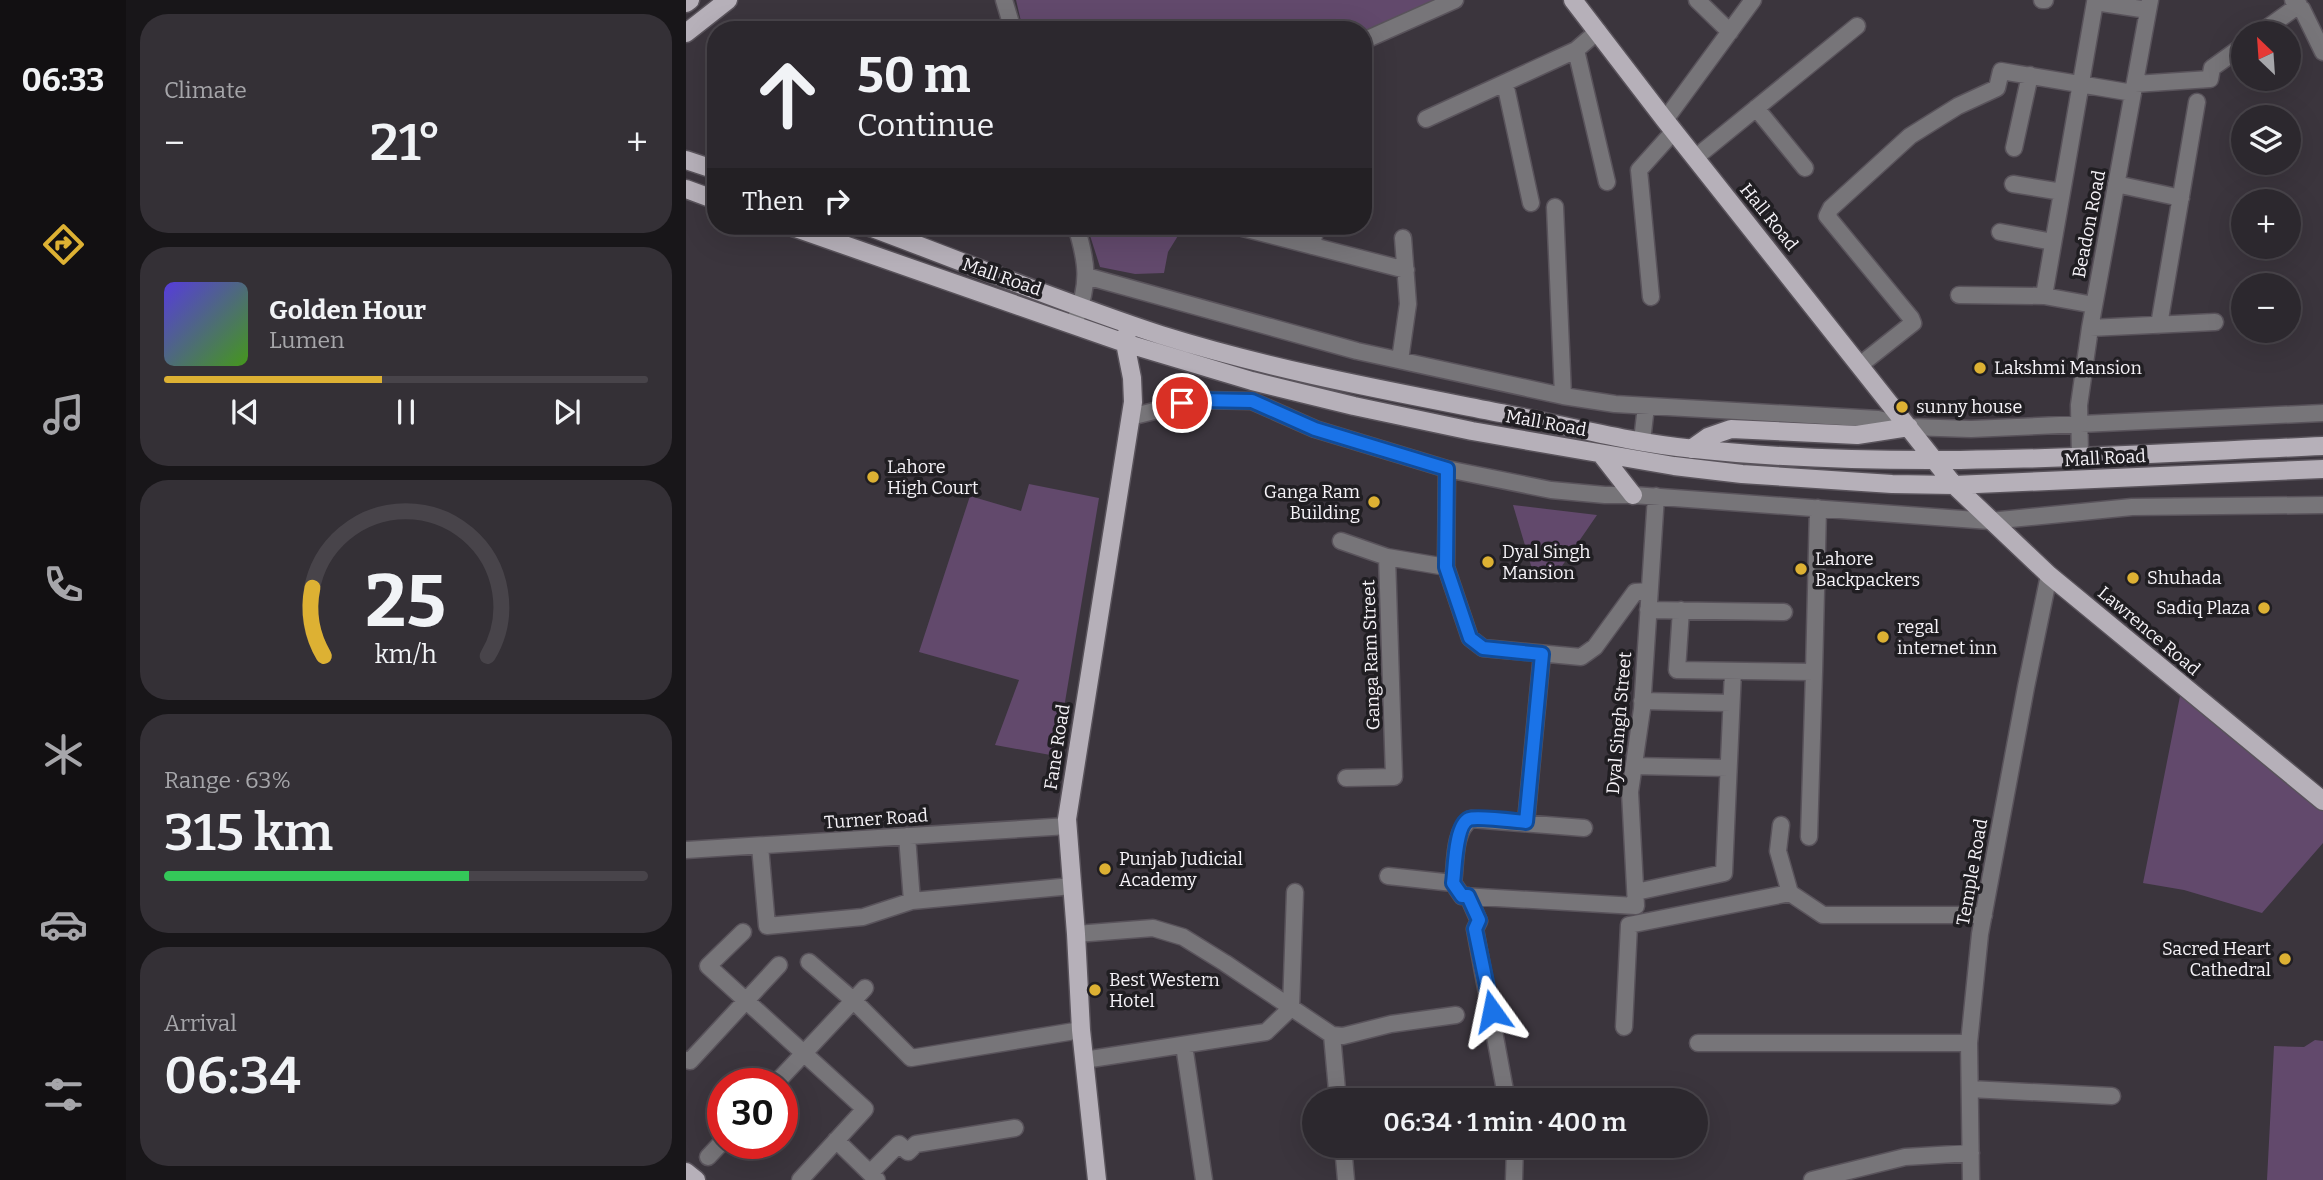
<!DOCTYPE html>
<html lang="en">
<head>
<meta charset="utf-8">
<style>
	:root { --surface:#2c282e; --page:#343036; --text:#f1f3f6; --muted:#a6a6aa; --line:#48444a; --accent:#ddb133 }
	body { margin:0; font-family:Bitter,serif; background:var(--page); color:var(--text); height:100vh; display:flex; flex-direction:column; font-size:26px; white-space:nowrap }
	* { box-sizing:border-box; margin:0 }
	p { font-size:23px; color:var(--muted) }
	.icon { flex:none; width:38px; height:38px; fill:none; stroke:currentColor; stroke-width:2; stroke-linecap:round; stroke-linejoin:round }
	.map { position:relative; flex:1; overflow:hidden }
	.details { display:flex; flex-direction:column; gap:14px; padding:14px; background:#181619; width:560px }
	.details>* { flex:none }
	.banner { position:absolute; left:21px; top:21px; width:665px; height:214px; border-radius:28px; box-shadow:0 7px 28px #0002,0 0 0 2px var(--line); background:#2c282e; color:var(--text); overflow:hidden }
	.needle { width:46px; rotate:335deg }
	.fabs { position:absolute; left:1545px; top:21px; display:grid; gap:14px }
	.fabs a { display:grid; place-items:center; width:70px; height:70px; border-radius:50%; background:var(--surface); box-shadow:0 7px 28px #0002,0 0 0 2px var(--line); font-size:35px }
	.speed { position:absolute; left:21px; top:1068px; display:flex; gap:14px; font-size:35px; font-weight:700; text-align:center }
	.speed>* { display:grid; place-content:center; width:91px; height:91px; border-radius:50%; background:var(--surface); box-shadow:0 7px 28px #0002,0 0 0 2px var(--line); line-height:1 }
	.speed .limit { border:10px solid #d22; background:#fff; color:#111 }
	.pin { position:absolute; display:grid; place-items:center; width:60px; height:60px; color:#fff; margin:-30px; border:4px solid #fff; border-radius:50%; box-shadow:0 2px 7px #0007 }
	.me { position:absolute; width:77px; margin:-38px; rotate:348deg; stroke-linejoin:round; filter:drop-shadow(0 0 5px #0008) }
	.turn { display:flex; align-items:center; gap:24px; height:147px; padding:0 35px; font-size:32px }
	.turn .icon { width:91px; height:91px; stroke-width:2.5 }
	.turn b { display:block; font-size:49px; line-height:60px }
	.then { display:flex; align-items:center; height:66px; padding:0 35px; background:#0003; gap:14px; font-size:26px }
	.big { font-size:52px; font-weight:600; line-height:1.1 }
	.details .card { flex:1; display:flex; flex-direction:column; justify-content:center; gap:10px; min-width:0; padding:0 24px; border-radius:28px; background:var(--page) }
	.details .dial { align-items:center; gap:0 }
	.dial svg { height:182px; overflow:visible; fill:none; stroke:var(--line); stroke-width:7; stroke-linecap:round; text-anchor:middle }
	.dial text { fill:var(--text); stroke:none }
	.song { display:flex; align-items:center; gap:21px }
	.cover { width:84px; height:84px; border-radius:10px; background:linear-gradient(135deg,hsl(250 70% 55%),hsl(100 70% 35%)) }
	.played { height:7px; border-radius:4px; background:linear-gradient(90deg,var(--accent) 45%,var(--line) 45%) }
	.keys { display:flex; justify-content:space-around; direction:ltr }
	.heat { display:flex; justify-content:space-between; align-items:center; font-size:38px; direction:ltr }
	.charge { height:10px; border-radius:5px; background:linear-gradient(90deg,#34c759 63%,var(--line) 0) }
	.trip { position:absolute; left:616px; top:1088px; width:406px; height:70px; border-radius:35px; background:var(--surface); box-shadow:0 7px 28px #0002,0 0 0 2px var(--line); font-weight:600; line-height:70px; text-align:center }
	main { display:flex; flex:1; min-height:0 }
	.tab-bar { display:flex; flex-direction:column; width:126px; justify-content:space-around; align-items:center; background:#121012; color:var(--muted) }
	.tab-bar .icon { width:49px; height:49px }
	.tab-bar .on { color:var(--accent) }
	.tab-bar b { font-size:32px; color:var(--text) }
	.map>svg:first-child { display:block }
	.green { fill:#62496c }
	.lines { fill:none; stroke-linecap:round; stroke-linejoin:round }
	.minor-casing { stroke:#59535b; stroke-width:19 }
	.major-casing { stroke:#59535b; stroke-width:21 }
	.minor { stroke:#777579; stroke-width:16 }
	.major { stroke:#b6b0b9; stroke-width:18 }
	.route-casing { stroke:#114b97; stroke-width:18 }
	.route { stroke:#1a73e8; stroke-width:12 }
	.poi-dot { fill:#ddb133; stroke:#201e22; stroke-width:2.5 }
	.labels { text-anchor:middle; stroke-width:7; stroke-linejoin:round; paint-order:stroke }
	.street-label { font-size:18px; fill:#f6f3f8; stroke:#201e22 }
	.poi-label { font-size:18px; fill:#f6f3f8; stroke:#201e22; text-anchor:start }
</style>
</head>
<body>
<main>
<nav class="tab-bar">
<b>06:33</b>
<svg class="icon on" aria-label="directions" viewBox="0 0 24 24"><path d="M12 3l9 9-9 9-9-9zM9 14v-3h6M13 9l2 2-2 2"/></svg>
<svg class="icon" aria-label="music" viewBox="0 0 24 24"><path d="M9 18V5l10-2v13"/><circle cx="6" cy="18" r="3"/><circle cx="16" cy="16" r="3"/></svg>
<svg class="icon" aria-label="phone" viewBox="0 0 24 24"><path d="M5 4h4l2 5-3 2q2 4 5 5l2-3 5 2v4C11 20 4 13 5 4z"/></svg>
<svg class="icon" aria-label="climate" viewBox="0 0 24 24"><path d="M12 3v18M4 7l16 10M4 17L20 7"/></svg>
<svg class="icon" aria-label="car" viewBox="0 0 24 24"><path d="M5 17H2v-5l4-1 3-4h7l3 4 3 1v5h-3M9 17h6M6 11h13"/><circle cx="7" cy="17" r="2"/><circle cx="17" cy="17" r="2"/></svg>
<svg class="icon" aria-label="filters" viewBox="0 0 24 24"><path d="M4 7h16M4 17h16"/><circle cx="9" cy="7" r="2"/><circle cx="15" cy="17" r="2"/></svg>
</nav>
<section class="details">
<div class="card"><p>Climate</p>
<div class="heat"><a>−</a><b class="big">21°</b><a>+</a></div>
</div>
<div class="card">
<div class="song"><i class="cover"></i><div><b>Golden Hour</b><p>Lumen</p></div></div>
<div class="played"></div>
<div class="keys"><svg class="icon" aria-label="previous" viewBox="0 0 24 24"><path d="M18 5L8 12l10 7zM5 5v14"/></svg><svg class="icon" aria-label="pause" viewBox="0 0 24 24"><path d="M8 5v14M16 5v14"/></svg><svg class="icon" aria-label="next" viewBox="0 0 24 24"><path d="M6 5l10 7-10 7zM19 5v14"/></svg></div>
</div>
<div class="card dial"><svg viewBox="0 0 100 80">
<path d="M14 69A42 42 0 1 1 86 69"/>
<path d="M14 69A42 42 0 0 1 9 39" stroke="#ddb133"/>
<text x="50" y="56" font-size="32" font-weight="700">25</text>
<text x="50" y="72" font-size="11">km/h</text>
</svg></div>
<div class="card"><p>Range · 63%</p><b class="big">315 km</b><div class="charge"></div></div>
<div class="card"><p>Arrival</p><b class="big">06:34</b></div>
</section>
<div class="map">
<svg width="1637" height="1180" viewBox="0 0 1637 1180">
	<rect width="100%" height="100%" fill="#3b353d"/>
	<path class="green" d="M330,0h419l-72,32v-2h-340z
		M401,226h97l-16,26 -4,21 -29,1 -35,-7z
		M343,484l70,14 -43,258 -61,-11 24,-65 -100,-28 51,-156 51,15z
		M827,505l84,10 -46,67h-9l-7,-3z
		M1496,686l141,115v42l-61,70 -78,-23 -41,-7z
		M1629,1040l8,1v139h-56l7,-134 30,1z"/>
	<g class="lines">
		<defs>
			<path id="minor" d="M318,0l9,30
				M1011,0l33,32
				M1356,0h3
				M1607,0l9,9 21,43
				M1574,33l39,-28
				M677,41l92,-41
				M890,50l31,132
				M819,83l26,120
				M1449,84l75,-5 2,-11 32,-23
				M1070,108l49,60
				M740,119l150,-69 22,-19
				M979,120l88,-120
				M1328,148l16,-73
				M1009,158l162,-132
				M1327,184l49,8
				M1430,184l65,14
				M869,207l8,189
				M390,226c11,36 14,57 0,92
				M549,226l171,44
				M1314,232l53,10
				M626,246l4,-20
				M400,276l271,75 206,45 52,8 263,15 31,8 62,2 352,-16
				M1273,295l85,1
				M965,297l-12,-127 35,-39
				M1408,305l-50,-9 51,-294 53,8
				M1473,325l38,-223
				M1404,328l125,-6
				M714,360l8,-56 -5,-66
				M1174,365l53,-42 -2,-5 -84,-102 4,-8 79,-72 48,-30 39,-18 4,-17 132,22
				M444,417l69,-17 53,1 63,28 132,40 104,21 54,5h28l357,26 142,-14 191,-2
				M956,441l4,-35
				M1394,456l-1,-51 11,-77 60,-328
				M655,541l46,16
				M760,567l24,71 13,10 98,9 14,-10 40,-55 14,-1
				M962,610l136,2
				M995,610l-4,60 137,2 4,-164
				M956,701l89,2
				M948,766l94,2
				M660,778l48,-1 -7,-220 59,10 1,-98
				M840,822l16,-168
				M1095,825l-3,26 12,42
				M898,828l-113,-9c-18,12 -15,44 -18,64l9,13 174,10 -6,-114 12,-83 14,-213
				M221,836l5,65
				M1123,837l5,-165
				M74,846l7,80 96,-9 49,-16 160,-15
				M0,850l382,-24
				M702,876l65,7
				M950,892l88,-19 9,-202
				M782,896l11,25 -4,8 32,172
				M57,932l-35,34 157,143 -65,71
				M390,934l77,-6 30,9 42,26 107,72 11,1 48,-12 65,-9
				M123,962l44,38 58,58 170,-28
				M938,1027l5,-102 161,-32 33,22h161
				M646,1035l6,66
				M1012,1043h271
				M498,1045l20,135
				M0,1060l4,1 89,-96
				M398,1060l182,-28 25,-24 4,-116
				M90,1083l89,-95
				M1284,1089l142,7
				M150,1140l41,40
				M657,1146l3,34
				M22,1157l15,-16
				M184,1173l29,-29 9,8 8,-8 99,-16
				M828,1180l1,-34
				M1126,1180l93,-23 66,-4
				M1285,1180l-2,-137 11,-109 46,-247 23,-112"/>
			<path id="major" d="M887,0l92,120 289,365 95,90 274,226
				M0,3l4,-3
				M0,33l42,-33
				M0,160l30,10
				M0,189l30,11
				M104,226l335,117 127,38 102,25 118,25 202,35 68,8 150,10 62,1 369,-16
				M181,226c97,36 196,77 294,109 115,36 233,57 350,80 61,12 122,28 184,34 209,22 419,6 628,-3
				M1005,449l17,-12 23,-8 126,6 52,-8
				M915,454l32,41
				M0,1172l10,8
				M411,1180l-16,-150 -5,-96 -9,-115 66,-417 -1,-24 -7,-35 2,-10"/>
		</defs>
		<use href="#minor" class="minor-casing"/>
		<use href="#major" class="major-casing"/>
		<use href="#minor" class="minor"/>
		<use href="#major" class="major"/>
	</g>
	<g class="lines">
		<defs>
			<path id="route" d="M496,403l17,-3 53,1 63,28 132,40 -1,98 24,71 13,10 59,6 -16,168c-11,-1 -49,-6 -57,-3 -14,6 -14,50 -16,64l9,13h6l11,24 -4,9 17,82"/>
		</defs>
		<use href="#route" class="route-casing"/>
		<use href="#route" class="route"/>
	</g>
	<g class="poi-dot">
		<circle cx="1294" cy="368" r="7"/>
		<circle cx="1216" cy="407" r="7"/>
		<circle cx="187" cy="477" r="7"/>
		<circle cx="688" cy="502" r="7"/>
		<circle cx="802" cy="562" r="7"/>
		<circle cx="1115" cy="569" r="7"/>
		<circle cx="1447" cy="578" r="7"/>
		<circle cx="1578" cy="608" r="7"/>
		<circle cx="1197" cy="637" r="7"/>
		<circle cx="419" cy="869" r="7"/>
		<circle cx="1599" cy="959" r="7"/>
		<circle cx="409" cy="990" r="7"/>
	</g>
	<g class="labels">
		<g class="street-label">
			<text transform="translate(1083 217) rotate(51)" y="6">Hall Road</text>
			<text transform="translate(1403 224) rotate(-79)" y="6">Beadon Road</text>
			<text transform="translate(316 277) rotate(19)" y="6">Mall Road</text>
			<text transform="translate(860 423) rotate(10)" y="6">Mall Road</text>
			<text transform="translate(1419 458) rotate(-3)" y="6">Mall Road</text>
			<text transform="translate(1463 631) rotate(40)" y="6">Lawrence Road</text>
			<text transform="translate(685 655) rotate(-92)" y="6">Ganga Ram Street</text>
			<text transform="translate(933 723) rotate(-85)" y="6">Dyal Singh Street</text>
			<text transform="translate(371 747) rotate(-81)" y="6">Fane Road</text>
			<text transform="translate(190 819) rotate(-4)" y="6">Turner Road</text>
			<text transform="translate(1286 872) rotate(-80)" y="6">Temple Road</text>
		</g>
		<g class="poi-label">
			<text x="1308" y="374">Lakshmi Mansion</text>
			<text x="1230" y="413">sunny house</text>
			<text x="201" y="473">Lahore<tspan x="201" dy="21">High Court</tspan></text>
			<text x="674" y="498" text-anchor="end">Ganga Ram<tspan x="674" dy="21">Building</tspan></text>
			<text x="816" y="558">Dyal Singh<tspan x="816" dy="21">Mansion</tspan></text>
			<text x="1129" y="565">Lahore<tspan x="1129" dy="21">Backpackers</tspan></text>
			<text x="1461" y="584">Shuhada</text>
			<text x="1564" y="614" text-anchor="end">Sadiq Plaza</text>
			<text x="1211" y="633">regal<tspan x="1211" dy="21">internet inn</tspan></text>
			<text x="433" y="865">Punjab Judicial<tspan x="433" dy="21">Academy</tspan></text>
			<text x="1585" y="955" text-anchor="end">Sacred Heart<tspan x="1585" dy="21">Cathedral</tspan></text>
			<text x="423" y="986">Best Western<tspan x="423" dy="21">Hotel</tspan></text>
		</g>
	</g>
</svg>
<div class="fabs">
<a><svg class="needle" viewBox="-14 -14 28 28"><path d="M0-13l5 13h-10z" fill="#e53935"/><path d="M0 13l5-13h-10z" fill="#a6a6aa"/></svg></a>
<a><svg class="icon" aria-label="layers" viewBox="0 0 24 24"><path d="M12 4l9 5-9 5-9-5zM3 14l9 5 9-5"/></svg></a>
<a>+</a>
<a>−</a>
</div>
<div class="speed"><div class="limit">30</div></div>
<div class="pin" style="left:496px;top:403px;background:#d93025"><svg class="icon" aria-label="arrive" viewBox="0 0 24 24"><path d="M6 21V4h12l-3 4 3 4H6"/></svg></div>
<svg class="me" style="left:806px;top:1011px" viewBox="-20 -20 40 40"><path d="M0-17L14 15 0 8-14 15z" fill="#1a73e8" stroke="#fff" stroke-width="4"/></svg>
<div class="trip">06:34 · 1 min · 400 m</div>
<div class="banner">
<div class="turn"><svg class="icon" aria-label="ahead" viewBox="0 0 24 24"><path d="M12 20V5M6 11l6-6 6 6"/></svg><div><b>50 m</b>Continue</div></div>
<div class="then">Then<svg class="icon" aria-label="right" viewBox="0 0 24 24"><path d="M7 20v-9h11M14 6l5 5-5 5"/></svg></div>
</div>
</div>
</main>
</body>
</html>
